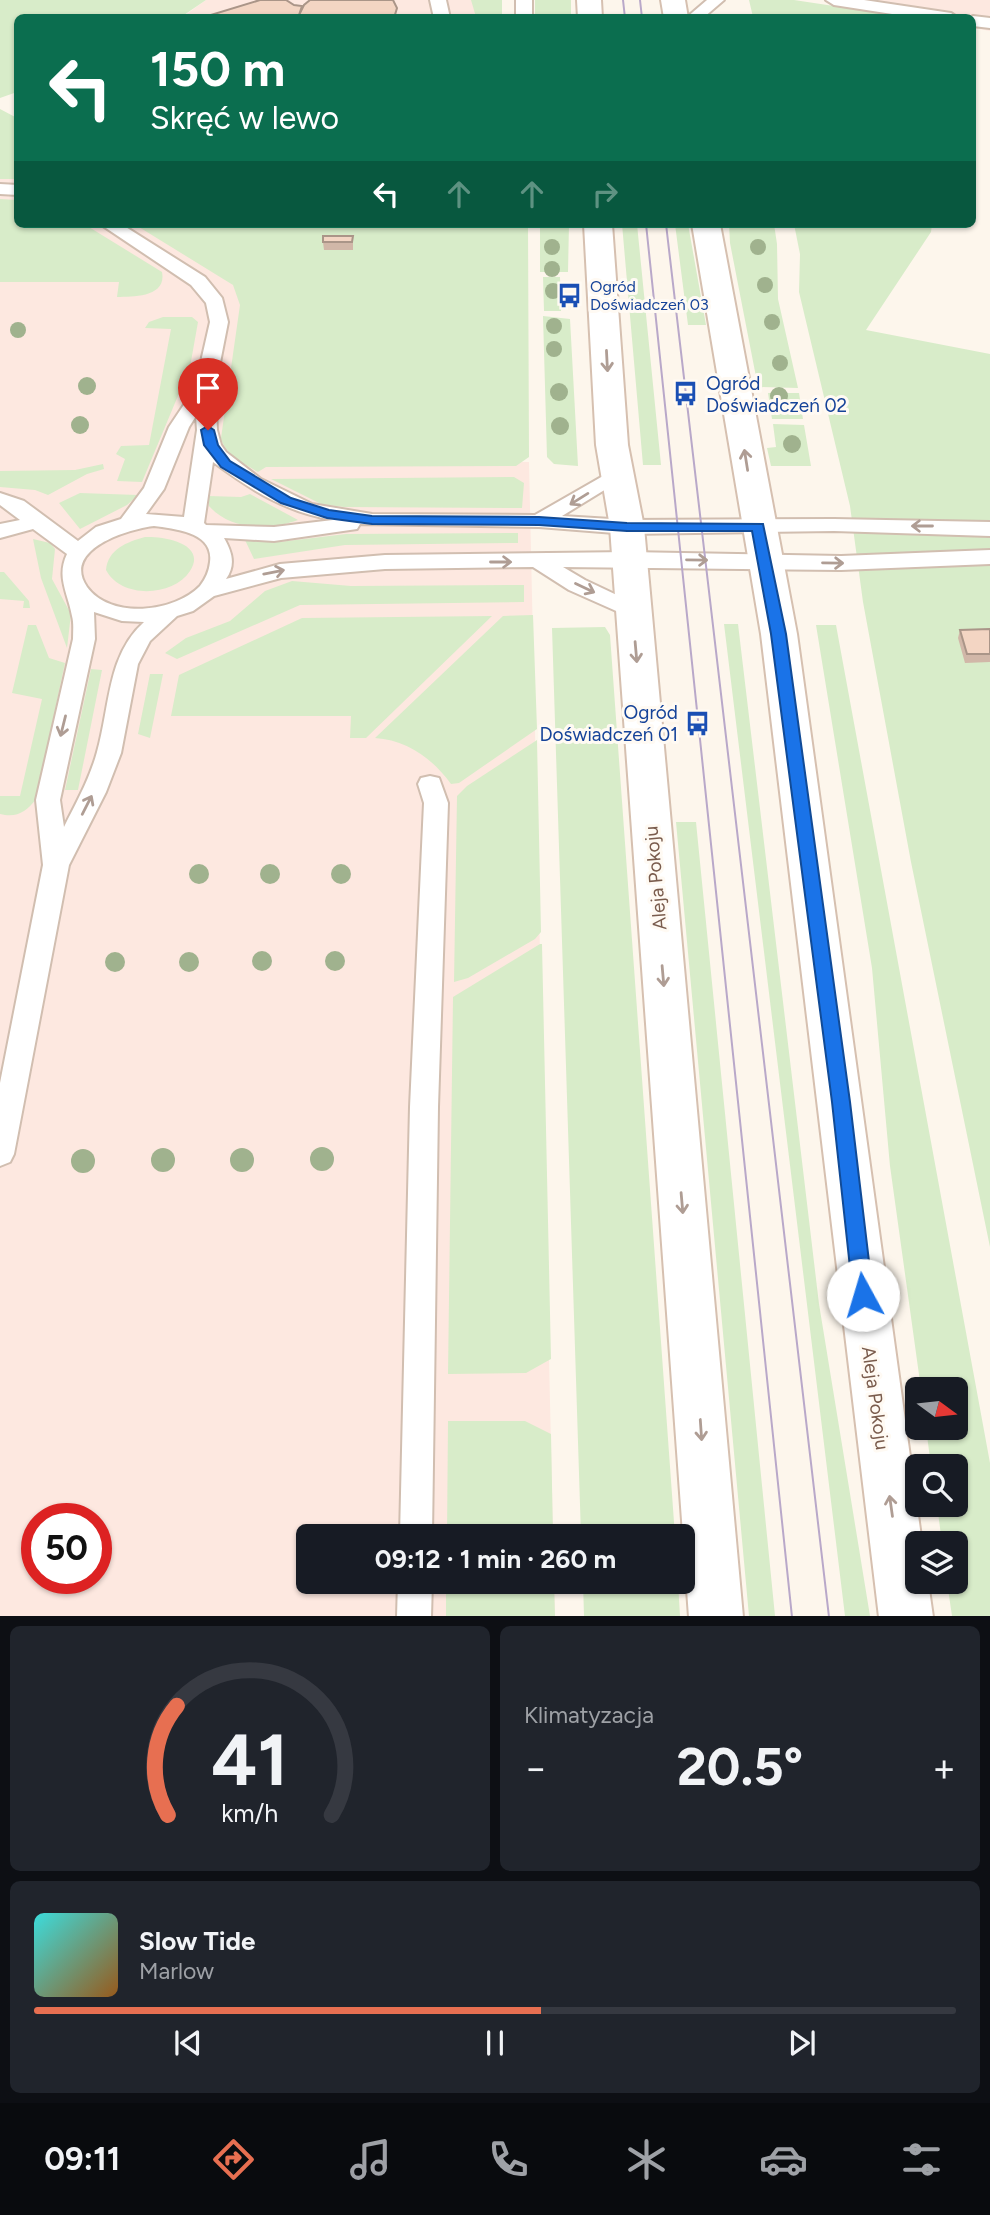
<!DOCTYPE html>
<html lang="pl">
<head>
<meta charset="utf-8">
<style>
	:root { --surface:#171b24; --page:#20242c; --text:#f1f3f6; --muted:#9ea1a6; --line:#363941; --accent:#e76f51 }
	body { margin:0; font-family:Figtree,sans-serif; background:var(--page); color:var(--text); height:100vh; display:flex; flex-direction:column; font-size:26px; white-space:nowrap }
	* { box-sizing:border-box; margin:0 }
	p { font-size:23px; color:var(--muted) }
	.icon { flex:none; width:38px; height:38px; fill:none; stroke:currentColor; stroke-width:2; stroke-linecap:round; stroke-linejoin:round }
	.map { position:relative; height:1616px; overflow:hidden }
	.sheet { display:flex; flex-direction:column; gap:10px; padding:10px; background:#0d0f14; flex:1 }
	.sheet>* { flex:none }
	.guide { position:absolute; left:14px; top:14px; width:962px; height:214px; border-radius:10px; box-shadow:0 2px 5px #0004; background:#0b6e4f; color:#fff; overflow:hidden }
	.needle { width:46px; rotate:105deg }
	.tools { position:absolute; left:905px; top:1377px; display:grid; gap:14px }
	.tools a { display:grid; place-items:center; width:63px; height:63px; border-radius:10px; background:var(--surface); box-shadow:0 2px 5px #0004; font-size:35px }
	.speed { position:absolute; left:21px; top:1503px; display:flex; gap:14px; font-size:35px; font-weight:700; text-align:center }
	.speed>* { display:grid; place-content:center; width:91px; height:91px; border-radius:50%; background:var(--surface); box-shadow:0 2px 5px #0004; line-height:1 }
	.speed .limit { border:10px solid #d22; background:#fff; color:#111 }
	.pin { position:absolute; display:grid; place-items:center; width:60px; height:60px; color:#fff; margin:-72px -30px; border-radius:50% 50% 50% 0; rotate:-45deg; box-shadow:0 0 7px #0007 }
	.pin .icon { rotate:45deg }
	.me { position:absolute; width:77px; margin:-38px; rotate:354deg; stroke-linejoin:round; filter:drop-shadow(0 0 5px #0008) }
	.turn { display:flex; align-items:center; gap:24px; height:147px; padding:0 21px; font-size:32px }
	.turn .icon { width:91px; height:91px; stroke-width:2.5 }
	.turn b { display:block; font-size:49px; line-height:60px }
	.lanes { display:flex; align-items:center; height:66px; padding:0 21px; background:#0003; justify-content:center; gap:35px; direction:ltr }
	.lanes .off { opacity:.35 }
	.big { font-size:52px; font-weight:700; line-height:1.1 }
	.sheet .card { flex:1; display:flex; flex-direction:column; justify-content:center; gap:10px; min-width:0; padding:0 24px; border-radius:10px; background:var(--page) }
	.sheet .dial { align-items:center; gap:0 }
	.dial svg { height:182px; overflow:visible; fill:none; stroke:var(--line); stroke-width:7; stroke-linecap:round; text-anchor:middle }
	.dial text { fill:var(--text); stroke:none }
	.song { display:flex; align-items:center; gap:21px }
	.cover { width:84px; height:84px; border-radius:10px; background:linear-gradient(135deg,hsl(180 70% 55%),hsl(30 70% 35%)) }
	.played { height:7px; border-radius:4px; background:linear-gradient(90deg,var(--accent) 55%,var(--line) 55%) }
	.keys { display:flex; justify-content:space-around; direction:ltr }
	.heat { display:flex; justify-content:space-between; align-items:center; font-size:38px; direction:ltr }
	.sheet .tiles { flex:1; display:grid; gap:10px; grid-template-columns:1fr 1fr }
	.card:last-child { grid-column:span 2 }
	.trip { position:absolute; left:296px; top:1524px; width:399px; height:70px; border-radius:10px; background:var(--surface); box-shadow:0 2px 5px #0004; font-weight:700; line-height:70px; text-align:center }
	.menu { display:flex; height:112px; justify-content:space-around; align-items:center; background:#090b0e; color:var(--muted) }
	.menu .icon { width:49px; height:49px }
	.menu .selected { color:var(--accent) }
	.menu b { font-size:32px; color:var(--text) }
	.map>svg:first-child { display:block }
	.commercial { fill:#fde8e0; fill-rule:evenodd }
	.green { fill:#d8ecc9 }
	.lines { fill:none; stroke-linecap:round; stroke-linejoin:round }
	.lane-casing { stroke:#d1beb0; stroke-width:4 }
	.secondary-casing { stroke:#d6c0b0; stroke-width:4 }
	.lane { fill:#fff; fill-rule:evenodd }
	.secondary { fill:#fff; fill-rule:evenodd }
	.tram { stroke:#b9a8c9; stroke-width:2 }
	.tree { fill:#a0b28e }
	.wall { fill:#d1b7a8 }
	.building { fill:#f3d5c3; stroke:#aa9588; stroke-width:2 }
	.oneway { stroke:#af9d94 }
	.route { fill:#1a73e8; stroke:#114b97; stroke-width:2 }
	.labels { text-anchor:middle; stroke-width:6; stroke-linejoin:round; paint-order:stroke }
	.far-transit-label { font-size:16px; fill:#164399; stroke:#fffaf3; text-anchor:start }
	.transit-label { font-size:19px; fill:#164399; stroke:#fffaf3; text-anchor:start }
	.street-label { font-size:19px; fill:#7a5c4d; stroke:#fffaf3 }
</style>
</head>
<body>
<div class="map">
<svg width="990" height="1617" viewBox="0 0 990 1617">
	<rect width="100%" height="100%" fill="#fdf6ec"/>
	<path class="commercial" d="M206,0h296l-1,17 -320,1z
		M869,0h121v31l-17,-3v-10l-23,-1 1,-6z
		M0,171l17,1 1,52h130l88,63 10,28 6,143 277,4 24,1074h-245v46h246l1,34 -555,1zM37,1519h59v59h-59z"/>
	<path class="green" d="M0,0h206l-25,17 -163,1 -1,74 -17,6z
		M471,0h31v17h-26z
		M535,0h36v17h-36z
		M749,0h45l113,17h-154z
		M0,109l17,9v61h-17z
		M0,199l17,1 1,24h66l78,48c5,25 -28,25 -45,25l2,-15h-119z
		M134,224h394l1,233 -13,9 -250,1 -8,5c-15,-9 -33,-17 -37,-34l19,-133 -7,-20z
		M540,224h29l-1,48h-28z
		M622,224h15l24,241h-18z
		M675,224h13l18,101h-18z
		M729,224h45l3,20 1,55 20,89 -40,-1 -28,-144z
		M794,224h138l-1,8 -65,98 124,24v893l-79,-385 -48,-260 -13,-96 -51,-214 1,-38z
		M543,277h17l1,34h-17z
		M543,316l27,3 8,147 -24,-2 -7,-7z
		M163,317h29l6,5 -8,45 -48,115 -25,-1 8,-22 -9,-5 5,-8 28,-1 22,-116 -26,-1 4,-6z
		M768,393h31l4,26h-31z
		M773,424l31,1 7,41h-40l-4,-18 9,-1z
		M103,464l1,5 -17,5 -39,21 -13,-5 -35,-3v-16l75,-1z
		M514,477l10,6 -2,25 -178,-1 -23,-3 -50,-25z
		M80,493l58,2 -11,10 -47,24 -21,-26z
		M250,494l48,26c-29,11 -68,10 -89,-14v-10l32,1z
		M518,533v10l-173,2 -91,14 -9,-19 34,2 67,-8z
		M145,537c17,-1 63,6 45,34 -17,26 -69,28 -84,-1 2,-21 21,-28 39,-33z
		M33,539l17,4 5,6 -3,30 19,35 -4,34 -26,-70z
		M0,572h4l25,29 1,7h-7l1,-7 -24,-2z
		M292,581l59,5 173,-1v17l-224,3 -123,54 -12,-6 21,-15 44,-17 35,-30z
		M533,615l4,114 -78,54 -8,1c-18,-25 -44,-44 -76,-46l128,-122z
		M492,616l-126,122h-16l1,-22h-180l8,-41 123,-57z
		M724,624h14l81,680 51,312h-25z
		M28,625h8l13,33 16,5 -29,136c-10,13 -19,19 -36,15v-18h20l22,-97 -30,-6z
		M816,625h20l154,838v153h-38l-5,-34h9v-38l-14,-1 -5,-38h19v-39h-25l-5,-38h30v-38l-35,-1 -31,-223 -18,-198z
		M605,627l5,8 65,901h-94l-29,-908z
		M91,669l11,1 -24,120h-13z
		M150,674h13l-13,64 -12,-4z
		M537,740l4,192 -6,7 -67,39 -14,4 3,-186 10,-10z
		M676,822h20l79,794h-26z
		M540,944h2l9,415 -25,14 -78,1 5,-377z
		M448,1421h77l26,13 2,102h-106z
		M446,1582h108l1,34h-109z
		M583,1582h95l2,34h-96z"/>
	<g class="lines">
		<defs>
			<path id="lane" d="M430,0h16l4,18h-16z
				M516,0h16v18h-16z
				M707,0h17l-21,18h-17z
				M826,0h38l87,13 7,5h-40l-84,-13z
				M973,16l17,2v10l-17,-2v-8h-4z
				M0,184l18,1v10l-18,-1z
				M100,224h21l84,53 17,21 6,24 -13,66 2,42 4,15 5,7 35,27 51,25 60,10 163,1 82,-47 7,2 3,4 -3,4 -62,38 65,4 207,-1 156,3v14l-156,-5 -207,3 -88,-7 -179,-3 -3,5 -7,1 -76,11 -50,-3c8,14 12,27 2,41l54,-15 105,-9 244,-3 212,4 149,-6v14l-149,6 -278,-3 22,13 55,26 3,5 -3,5 -8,2 -63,-28 -36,-23 -148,2 -104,9 -67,18 -21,15 -16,5 -27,25 -12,23 -17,89 -15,39 -37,73 -55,289 -4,8 -10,4v-83l43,-218 -7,-65 37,-161c0,-8 1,-16 -1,-23 -4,-23 -16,-39 -5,-62l-34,-25 -33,9v-14l20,-4 -20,-15v-12l24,8 54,40 18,-14 25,-8 23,-31 25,-61 26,-39 15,-66 -4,-19 -15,-18zM196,416l1,14 -13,87 -38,-3 18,-25 25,-62zM213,462c38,28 72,50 120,58l-59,7 -68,-2 -2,-2zM154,526c21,3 60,6 56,36 -1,9 -4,16 -10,24 -25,26 -89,34 -113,1 -26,-38 42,-58 67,-61zM94,612l28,9 22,1c-37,33 -34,85 -47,130 -7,26 -21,51 -33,75l-4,-27 35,-161z
				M430,776l9,2 9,25 -10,304 -6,429h-32l10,-429 14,-304 -6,-19 3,-6z
				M398,1582h34l-1,35h-34z"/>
			<path id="secondary" d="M577,0h24l1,18h-24z
				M661,0h24l3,18h-24z
				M584,224h28l16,221 16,82 99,1090h-54l-79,-1090 -14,-82z
				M692,224h28l77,410 125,910h-5v38h11l5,35h-54l-118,-983z"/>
		</defs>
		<use href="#lane" class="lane-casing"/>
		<use href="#secondary" class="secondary-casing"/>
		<use href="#lane" class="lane"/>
		<use href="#secondary" class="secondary"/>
		<path class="tram" d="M623,0l2,18
			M640,0l2,18
			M646,224l146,1393
			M666,224l163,1393"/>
	</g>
	<g class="tree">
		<circle cx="552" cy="247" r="8"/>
		<circle cx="758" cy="247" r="8"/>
		<circle cx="552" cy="269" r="8"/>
		<circle cx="765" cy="285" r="8"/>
		<circle cx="553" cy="291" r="8"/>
		<circle cx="772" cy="322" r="8"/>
		<circle cx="554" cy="326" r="8"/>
		<circle cx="18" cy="330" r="8"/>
		<circle cx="554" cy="349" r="8"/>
		<circle cx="780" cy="363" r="8"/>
		<circle cx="87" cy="386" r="9"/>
		<circle cx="559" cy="392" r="9"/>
		<circle cx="779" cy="396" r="9"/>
		<circle cx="80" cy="425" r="9"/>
		<circle cx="560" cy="426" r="9"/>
		<circle cx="792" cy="444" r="9"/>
		<circle cx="199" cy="874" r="10"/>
		<circle cx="270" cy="874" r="10"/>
		<circle cx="341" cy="874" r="10"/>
		<circle cx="262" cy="961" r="10"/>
		<circle cx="335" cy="961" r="10"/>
		<circle cx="115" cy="962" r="10"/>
		<circle cx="189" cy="962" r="10"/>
		<circle cx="322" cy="1159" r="12"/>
		<circle cx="163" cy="1160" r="12"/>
		<circle cx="242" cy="1160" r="12"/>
		<circle cx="83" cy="1161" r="12"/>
	</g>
	<path class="wall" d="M353,236v14h-29l-1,-8z
		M990,629v33l-25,1 -7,-25 2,-8z"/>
	<path class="building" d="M260,0h26l8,5 8,1 -3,9 5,-10 6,-5h83l4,8 -3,10h-193z
		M323,236h30l-1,6h-29z
		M990,629v25h-23l-7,-24z"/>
	<defs><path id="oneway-shaft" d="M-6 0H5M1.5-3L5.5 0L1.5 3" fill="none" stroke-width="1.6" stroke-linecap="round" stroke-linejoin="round" transform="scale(1.75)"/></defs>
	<g class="oneway">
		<use href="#oneway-shaft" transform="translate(607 361) rotate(87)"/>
		<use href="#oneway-shaft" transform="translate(746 460) rotate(-99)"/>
		<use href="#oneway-shaft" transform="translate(579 499) rotate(148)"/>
		<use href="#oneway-shaft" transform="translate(922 526) rotate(-180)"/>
		<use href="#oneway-shaft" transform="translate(697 560) rotate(1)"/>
		<use href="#oneway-shaft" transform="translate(501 562)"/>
		<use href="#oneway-shaft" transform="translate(833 563) rotate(1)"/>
		<use href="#oneway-shaft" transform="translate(274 572) rotate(-11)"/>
		<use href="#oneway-shaft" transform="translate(585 588) rotate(25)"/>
		<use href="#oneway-shaft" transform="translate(636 652) rotate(85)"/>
		<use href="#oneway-shaft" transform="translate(63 726) rotate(104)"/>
		<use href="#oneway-shaft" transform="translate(87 805) rotate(-63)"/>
		<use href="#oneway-shaft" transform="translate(663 976) rotate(85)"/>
		<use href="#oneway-shaft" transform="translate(682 1203) rotate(85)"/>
		<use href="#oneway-shaft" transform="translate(701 1430) rotate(86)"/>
		<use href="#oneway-shaft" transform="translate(891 1506) rotate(-98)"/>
	</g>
	<path class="route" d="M208,426l6,4 4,15 12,16 61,37 38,12 43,6 167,1 88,6 136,1 23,110 64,468 23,193 -3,6 -7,2 -7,-2 -3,-6 -21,-193 -61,-468 -19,-103h-125l-88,-6 -167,-1 -45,-6 -46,-15 -60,-36 -17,-22 -3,-15z"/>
	<defs>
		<symbol id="bus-bare" viewBox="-9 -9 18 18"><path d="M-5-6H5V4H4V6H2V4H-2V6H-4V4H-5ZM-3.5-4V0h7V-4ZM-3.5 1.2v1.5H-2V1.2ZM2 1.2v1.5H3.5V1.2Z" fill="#1a4fb4" stroke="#fffaf3" stroke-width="2.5" paint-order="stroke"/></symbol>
	</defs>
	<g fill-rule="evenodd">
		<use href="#bus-bare" x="552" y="278" width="35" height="35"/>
		<use href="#bus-bare" x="668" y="376" width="35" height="35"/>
		<use href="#bus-bare" x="680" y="706" width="35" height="35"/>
	</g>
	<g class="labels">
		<g class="far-transit-label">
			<text x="590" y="292">Ogród<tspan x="590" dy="18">Doświadczeń 03</tspan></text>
		</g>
		<g class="transit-label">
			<text x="706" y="390">Ogród<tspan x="706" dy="22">Doświadczeń 02</tspan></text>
			<text x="678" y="719" text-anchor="end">Ogród<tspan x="678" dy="22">Doświadczeń 01</tspan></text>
		</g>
		<g class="street-label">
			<text transform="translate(655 878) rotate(-95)" y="7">Aleja Pokoju</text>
			<text transform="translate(876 1398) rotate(82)" y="7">Aleja Pokoju</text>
		</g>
	</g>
</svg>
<div class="tools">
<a><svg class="needle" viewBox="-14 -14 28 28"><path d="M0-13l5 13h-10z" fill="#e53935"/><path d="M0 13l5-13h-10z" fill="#9ea1a6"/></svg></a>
<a><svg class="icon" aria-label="search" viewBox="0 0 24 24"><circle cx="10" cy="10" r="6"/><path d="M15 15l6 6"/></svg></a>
<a><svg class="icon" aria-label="layers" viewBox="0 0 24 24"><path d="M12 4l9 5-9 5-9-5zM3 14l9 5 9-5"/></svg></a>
</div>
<div class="speed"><div class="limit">50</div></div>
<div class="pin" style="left:208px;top:430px;background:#d93025"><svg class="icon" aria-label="arrive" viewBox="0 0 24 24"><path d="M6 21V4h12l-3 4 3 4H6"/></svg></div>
<svg class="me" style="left:863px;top:1295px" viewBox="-20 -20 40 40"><circle r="19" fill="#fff"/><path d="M0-13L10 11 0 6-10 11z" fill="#1a73e8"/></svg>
<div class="trip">09:12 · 1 min · 260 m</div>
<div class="guide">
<div class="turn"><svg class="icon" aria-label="left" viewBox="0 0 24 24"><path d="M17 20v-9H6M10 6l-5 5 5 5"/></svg><div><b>150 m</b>Skręć w lewo</div></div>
<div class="lanes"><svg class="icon" aria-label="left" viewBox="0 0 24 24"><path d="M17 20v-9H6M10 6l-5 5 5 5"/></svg><svg class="icon off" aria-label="ahead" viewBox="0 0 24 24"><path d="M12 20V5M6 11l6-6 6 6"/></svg><svg class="icon off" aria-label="ahead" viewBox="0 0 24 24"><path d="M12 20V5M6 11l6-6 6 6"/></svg><svg class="icon off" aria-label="right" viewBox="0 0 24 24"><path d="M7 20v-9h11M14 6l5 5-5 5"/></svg></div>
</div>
</div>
<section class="sheet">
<div class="tiles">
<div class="card dial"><svg viewBox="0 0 100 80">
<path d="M14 69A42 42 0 1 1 86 69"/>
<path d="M14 69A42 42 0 0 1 18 21" stroke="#e76f51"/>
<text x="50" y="56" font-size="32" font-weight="700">41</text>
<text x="50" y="72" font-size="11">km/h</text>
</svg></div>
<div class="card"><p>Klimatyzacja</p>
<div class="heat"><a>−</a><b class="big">20.5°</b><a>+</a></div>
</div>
<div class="card">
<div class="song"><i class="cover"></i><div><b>Slow Tide</b><p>Marlow</p></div></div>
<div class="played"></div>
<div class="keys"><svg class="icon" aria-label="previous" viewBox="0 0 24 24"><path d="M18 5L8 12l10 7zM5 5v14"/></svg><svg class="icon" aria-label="pause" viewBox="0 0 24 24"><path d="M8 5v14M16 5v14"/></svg><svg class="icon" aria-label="next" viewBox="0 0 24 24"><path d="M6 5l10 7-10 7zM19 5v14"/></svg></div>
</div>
</div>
</section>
<nav class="menu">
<b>09:11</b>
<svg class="icon selected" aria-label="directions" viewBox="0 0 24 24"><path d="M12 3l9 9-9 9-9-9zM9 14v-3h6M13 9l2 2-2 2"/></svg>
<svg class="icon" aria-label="music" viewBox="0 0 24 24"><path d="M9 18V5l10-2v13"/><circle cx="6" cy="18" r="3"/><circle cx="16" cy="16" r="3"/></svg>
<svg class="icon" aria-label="phone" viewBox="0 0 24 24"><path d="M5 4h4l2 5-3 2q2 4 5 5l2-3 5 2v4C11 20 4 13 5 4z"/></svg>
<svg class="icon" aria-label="climate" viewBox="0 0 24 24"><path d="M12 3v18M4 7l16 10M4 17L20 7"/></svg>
<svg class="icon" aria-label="car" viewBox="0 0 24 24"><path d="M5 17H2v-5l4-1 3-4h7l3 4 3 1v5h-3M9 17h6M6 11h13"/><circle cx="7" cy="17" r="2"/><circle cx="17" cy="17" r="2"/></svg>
<svg class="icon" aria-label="filters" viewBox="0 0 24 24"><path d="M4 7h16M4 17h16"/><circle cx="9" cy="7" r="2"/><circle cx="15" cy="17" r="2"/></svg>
</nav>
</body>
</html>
